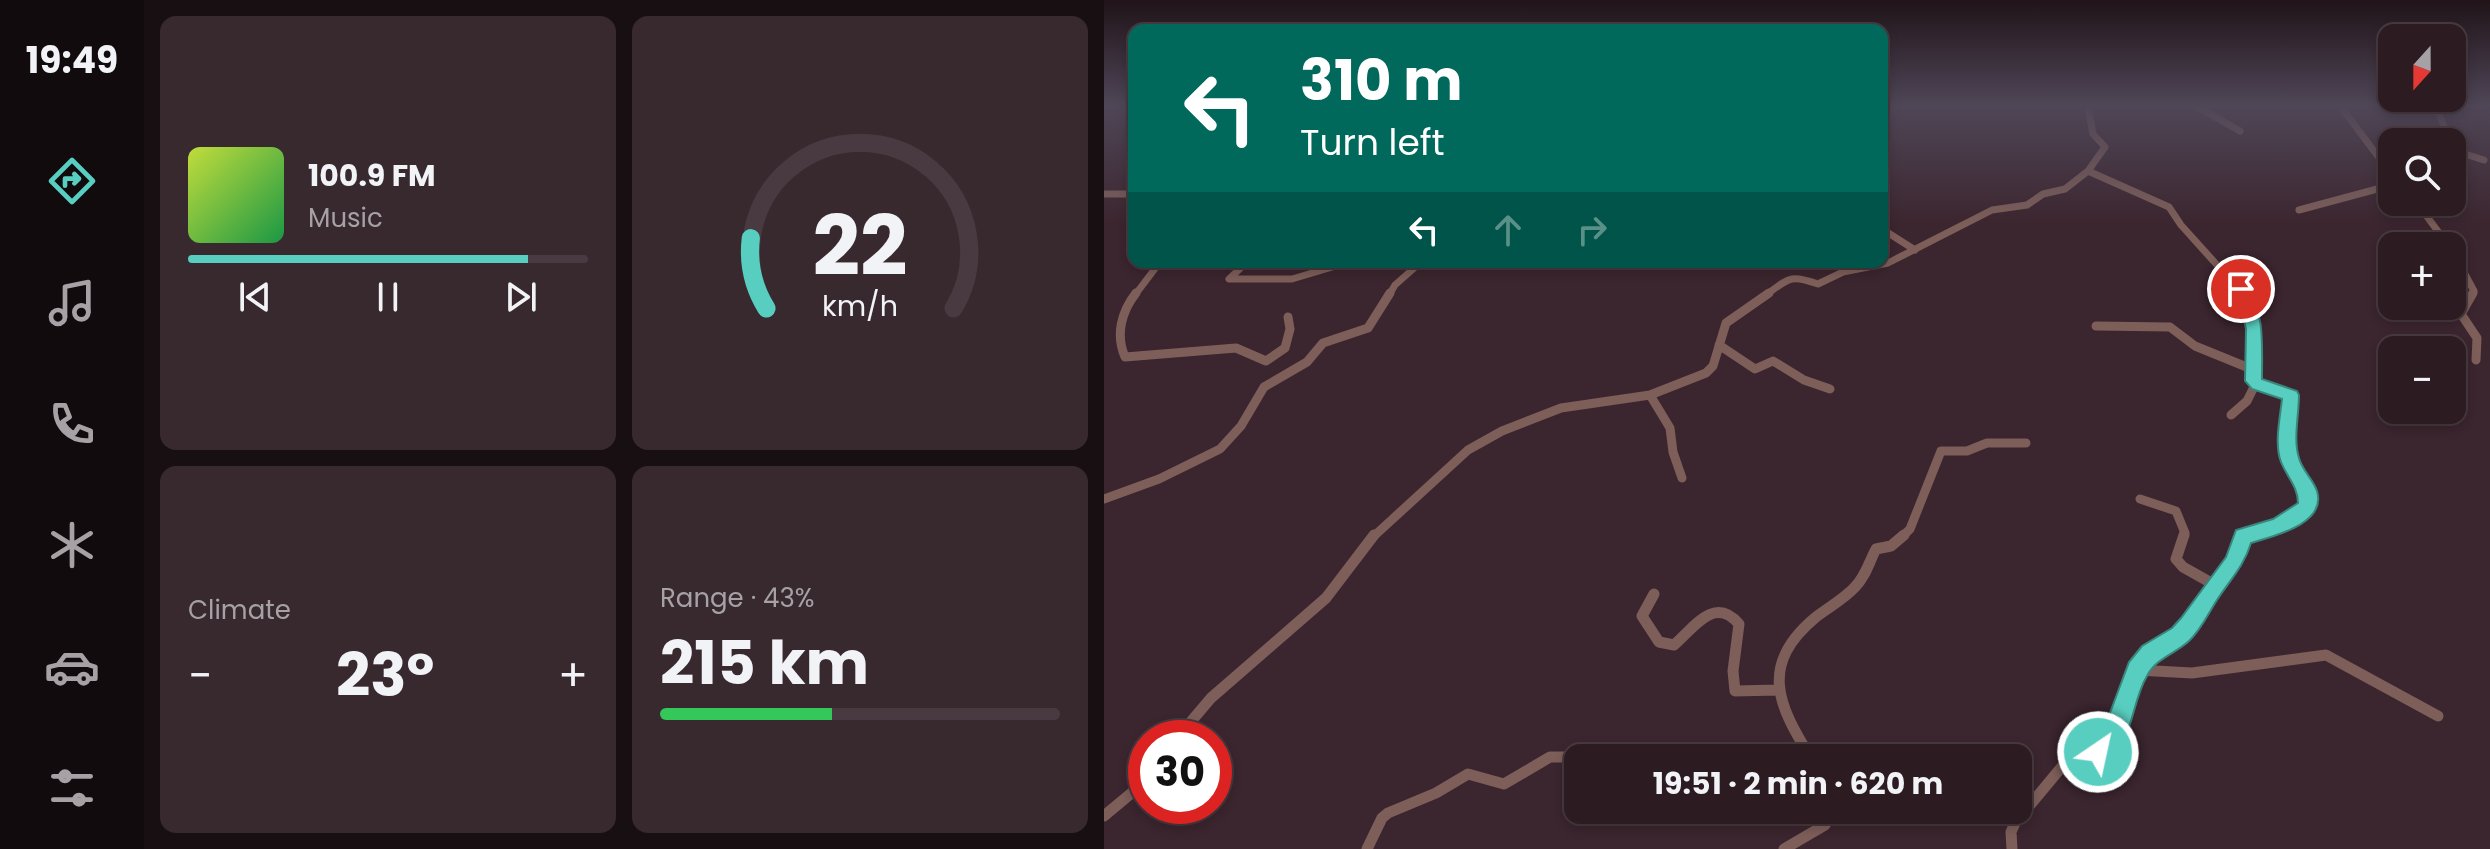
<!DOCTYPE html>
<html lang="en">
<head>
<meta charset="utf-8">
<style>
	:root { --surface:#2c1c22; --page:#38292f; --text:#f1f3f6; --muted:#a6a1a5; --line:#483a40; --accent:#58cec0 }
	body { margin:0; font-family:Poppins,sans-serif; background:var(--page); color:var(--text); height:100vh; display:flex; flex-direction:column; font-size:30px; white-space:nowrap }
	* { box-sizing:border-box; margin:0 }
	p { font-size:26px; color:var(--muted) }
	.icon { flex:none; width:44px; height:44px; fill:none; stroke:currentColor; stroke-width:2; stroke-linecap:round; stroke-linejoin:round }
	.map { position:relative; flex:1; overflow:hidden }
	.details { display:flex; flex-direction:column; gap:16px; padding:16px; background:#180f13; width:960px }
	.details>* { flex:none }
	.guide { position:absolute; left:24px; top:24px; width:760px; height:244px; border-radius:16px; box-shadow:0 4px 12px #0003,0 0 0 2px var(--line); background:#00695c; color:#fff; overflow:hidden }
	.needle { width:52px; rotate:201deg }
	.tools { position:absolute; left:1274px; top:24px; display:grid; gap:16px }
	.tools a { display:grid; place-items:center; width:88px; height:88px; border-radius:16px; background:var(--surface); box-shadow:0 4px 12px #0003,0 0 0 2px var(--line); font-size:40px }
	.speed { position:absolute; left:24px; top:720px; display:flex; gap:16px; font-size:40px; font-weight:700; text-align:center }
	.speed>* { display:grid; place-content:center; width:104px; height:104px; border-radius:50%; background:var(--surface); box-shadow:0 4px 12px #0003,0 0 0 2px var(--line); line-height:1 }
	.speed .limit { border:12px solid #d22; background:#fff; color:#111 }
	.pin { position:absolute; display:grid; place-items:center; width:68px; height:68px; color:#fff; margin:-34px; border:4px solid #fff; border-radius:50%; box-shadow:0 2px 8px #0007 }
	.me { position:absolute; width:88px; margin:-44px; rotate:34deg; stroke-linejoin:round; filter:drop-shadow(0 0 6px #0008) }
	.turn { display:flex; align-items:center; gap:28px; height:168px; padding:0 40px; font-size:36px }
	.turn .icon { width:104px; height:104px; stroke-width:2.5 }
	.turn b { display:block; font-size:56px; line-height:68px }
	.lanes { display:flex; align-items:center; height:76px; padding:0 40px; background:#0003; justify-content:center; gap:40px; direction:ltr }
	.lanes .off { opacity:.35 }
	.big { font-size:60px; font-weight:700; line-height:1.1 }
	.details .tile { flex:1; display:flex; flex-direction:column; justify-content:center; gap:12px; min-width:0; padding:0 28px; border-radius:16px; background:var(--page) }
	.details .dial { align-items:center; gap:0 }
	.dial svg { height:208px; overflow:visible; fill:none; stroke:var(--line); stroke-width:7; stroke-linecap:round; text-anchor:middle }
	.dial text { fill:var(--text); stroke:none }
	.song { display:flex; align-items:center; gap:24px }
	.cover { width:96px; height:96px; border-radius:12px; background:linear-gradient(135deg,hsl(70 70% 55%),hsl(140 70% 35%)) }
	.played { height:8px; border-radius:4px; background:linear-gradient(90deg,var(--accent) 85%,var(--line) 85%) }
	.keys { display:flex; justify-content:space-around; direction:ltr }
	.heat { display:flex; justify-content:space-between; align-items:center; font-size:44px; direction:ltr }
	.charge { height:12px; border-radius:6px; background:linear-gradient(90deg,#34c759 43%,var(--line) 0) }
	.details .tiles { flex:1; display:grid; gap:16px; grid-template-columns:repeat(2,1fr) }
	.trip { position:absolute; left:460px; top:744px; width:468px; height:80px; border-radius:16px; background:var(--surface); box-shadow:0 4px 12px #0003,0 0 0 2px var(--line); font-weight:700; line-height:80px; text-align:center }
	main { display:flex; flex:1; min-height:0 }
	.dock { display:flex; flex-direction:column; width:144px; justify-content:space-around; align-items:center; background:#120b0e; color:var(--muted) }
	.dock .icon { width:56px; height:56px }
	.dock .on { color:var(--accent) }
	.dock b { font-size:36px; color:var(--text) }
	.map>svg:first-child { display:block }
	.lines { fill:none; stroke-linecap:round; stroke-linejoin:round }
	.minor-far2 { stroke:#7d5e59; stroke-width:7 }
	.minor-far1 { stroke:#7d5e59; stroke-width:9 }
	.minor { stroke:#7d5e59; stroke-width:11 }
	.route { fill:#58cec0; stroke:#39867d; stroke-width:2 }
</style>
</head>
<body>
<main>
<nav class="dock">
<b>19:49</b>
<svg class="icon on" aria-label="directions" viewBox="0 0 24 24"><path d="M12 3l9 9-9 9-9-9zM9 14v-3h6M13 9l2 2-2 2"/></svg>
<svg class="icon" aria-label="music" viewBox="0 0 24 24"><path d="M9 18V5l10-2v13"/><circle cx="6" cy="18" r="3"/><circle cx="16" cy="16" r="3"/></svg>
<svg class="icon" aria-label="phone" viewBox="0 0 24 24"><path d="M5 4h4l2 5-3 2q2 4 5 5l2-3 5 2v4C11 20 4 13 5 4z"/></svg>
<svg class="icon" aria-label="climate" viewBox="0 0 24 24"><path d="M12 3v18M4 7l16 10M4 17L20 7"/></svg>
<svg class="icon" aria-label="car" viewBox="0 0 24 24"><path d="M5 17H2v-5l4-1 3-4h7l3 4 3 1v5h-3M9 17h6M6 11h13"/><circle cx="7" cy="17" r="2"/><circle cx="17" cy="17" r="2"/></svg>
<svg class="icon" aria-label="filters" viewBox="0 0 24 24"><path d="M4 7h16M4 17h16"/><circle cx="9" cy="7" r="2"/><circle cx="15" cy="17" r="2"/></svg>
</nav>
<section class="details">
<div class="tiles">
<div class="tile">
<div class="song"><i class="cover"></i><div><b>100.9 FM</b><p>Music</p></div></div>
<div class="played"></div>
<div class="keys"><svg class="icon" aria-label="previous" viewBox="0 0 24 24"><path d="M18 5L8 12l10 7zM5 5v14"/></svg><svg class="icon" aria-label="pause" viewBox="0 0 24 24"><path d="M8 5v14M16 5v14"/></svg><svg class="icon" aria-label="next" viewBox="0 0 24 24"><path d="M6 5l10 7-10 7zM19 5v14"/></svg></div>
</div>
<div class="tile dial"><svg viewBox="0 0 100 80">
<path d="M14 69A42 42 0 1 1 86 69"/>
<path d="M14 69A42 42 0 0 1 8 42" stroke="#58cec0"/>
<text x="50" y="56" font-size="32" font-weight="700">22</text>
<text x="50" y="72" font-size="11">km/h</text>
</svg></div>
<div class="tile"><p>Climate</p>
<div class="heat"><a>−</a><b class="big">23°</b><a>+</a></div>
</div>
<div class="tile"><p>Range · 43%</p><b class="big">215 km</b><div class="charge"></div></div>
</div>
</section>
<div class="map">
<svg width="1386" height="849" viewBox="0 0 1386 849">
	<rect width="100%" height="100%" fill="#3b252e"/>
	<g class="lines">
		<path class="minor-far2" d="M1094,107l42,24
			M1237,107l51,68
			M1298,107l37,4
			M1333,108l13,34
			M1348,150l32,10
			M984,171l81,36 12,18 63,70
			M0,194h30
			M1312,202l33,44
			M1195,210l93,-25
			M778,229l33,21
			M1348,250l22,41 -2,4
			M143,262l-18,17h63l57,-17
			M31,295l25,-33
			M285,295l6,-10 26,-23
			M662,295c23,-17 24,-21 52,-11l25,-12 45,-9 104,-53 35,-5 16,-11 22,-5 23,-18 17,-24 -12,-13 -5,-27"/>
		<path class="minor-far1" d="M32,293c-14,18 -21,41 -11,64l111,-9 30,13 19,-13 5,-19 -2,-12
			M1369,293l-12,21 16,24 -1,22
			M992,326l74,1 25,19 59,24
			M615,345l36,24 18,-8 31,19 26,9
			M546,395l20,33 3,24 9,26
			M1127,415l16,-14 9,-18
			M0,499l55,-20 61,-30 21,-23 23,-39 43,-25 16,-19 45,-15 22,-35
			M1036,499l36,12 9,22 -2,4
			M269,537l95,-87 34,-19 59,-23 89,-13 56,-22 7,-7 13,-43 43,-30
			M798,537l8,-8 31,-78h26l20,-8h39
			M1139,537l36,-11 29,-19 1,-6 -21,-50 3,-56 -37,-14 -1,-59 -10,-29"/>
		<path class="minor" d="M1080,535l-8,24 7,8 32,18
			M550,594l-12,22 17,26 15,3c20,-17 40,-50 65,-21l-6,47 2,20 42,-1
			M1033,670l55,3 134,-18 112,61
			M73,738l34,-40 115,-100 48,-63
			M707,758c-34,-54 -52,-94 5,-141 13,-10 28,-18 39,-30 11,-11 14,-25 21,-38l15,-3 13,-11
			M0,816l42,-35
			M263,849l15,-31 6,-5 48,-20 32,-19 36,10 46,-27h16
			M680,849l41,-24 8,-15
			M908,849l-1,-17 4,-9 50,-60 6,-5 27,-6 16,-15 23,-67 13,-16 30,-19 9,-10 21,-34 25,-30 8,-25 5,-1"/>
	</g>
	<linearGradient id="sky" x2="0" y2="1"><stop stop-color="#201419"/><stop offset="0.47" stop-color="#4f4657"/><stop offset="1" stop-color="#4f4657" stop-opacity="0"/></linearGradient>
	<rect width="1386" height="226" fill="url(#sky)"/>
	<path class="route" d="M1137,284l6,1c18,29 15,61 15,94l35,12 2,4c0,19 -6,45 0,63 3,12 14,21 18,33 10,33 -43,45 -66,52 -7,23 -21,37 -34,57 -9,14 -16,30 -28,41 -14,13 -33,17 -42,35 -18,30 -12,73 -49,88l-9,-3 -4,-9 4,-9 15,-14 25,-67 13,-16 30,-18 9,-10 45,-61 10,-27 37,-11 25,-16c0,-16 -11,-26 -17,-41 -7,-18 -1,-44 1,-63l-30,-10 -7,-8 1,-52 -6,-28 -6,-12z"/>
</svg>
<div class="tools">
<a><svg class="needle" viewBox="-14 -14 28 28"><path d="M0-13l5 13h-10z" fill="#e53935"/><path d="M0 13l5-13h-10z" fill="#a6a1a5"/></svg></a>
<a><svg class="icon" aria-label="search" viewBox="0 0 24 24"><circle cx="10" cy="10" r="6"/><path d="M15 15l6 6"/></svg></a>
<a>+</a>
<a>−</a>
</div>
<div class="speed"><div class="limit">30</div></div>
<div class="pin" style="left:1137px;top:289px;background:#d93025"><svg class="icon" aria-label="arrive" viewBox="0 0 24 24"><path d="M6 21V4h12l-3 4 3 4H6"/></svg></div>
<svg class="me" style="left:994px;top:752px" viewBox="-20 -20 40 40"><circle r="17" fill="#58cec0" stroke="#fff" stroke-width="3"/><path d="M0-11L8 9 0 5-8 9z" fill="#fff"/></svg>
<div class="trip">19:51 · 2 min · 620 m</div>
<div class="guide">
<div class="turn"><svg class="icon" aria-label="left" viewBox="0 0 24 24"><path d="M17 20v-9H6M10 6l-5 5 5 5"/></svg><div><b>310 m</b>Turn left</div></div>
<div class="lanes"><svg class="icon" aria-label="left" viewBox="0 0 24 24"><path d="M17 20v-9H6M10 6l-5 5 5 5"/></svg><svg class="icon off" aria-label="ahead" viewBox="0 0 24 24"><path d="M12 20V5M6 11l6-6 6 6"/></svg><svg class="icon off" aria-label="right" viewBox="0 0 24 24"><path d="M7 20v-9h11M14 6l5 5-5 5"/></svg></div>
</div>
</div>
</main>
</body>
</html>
